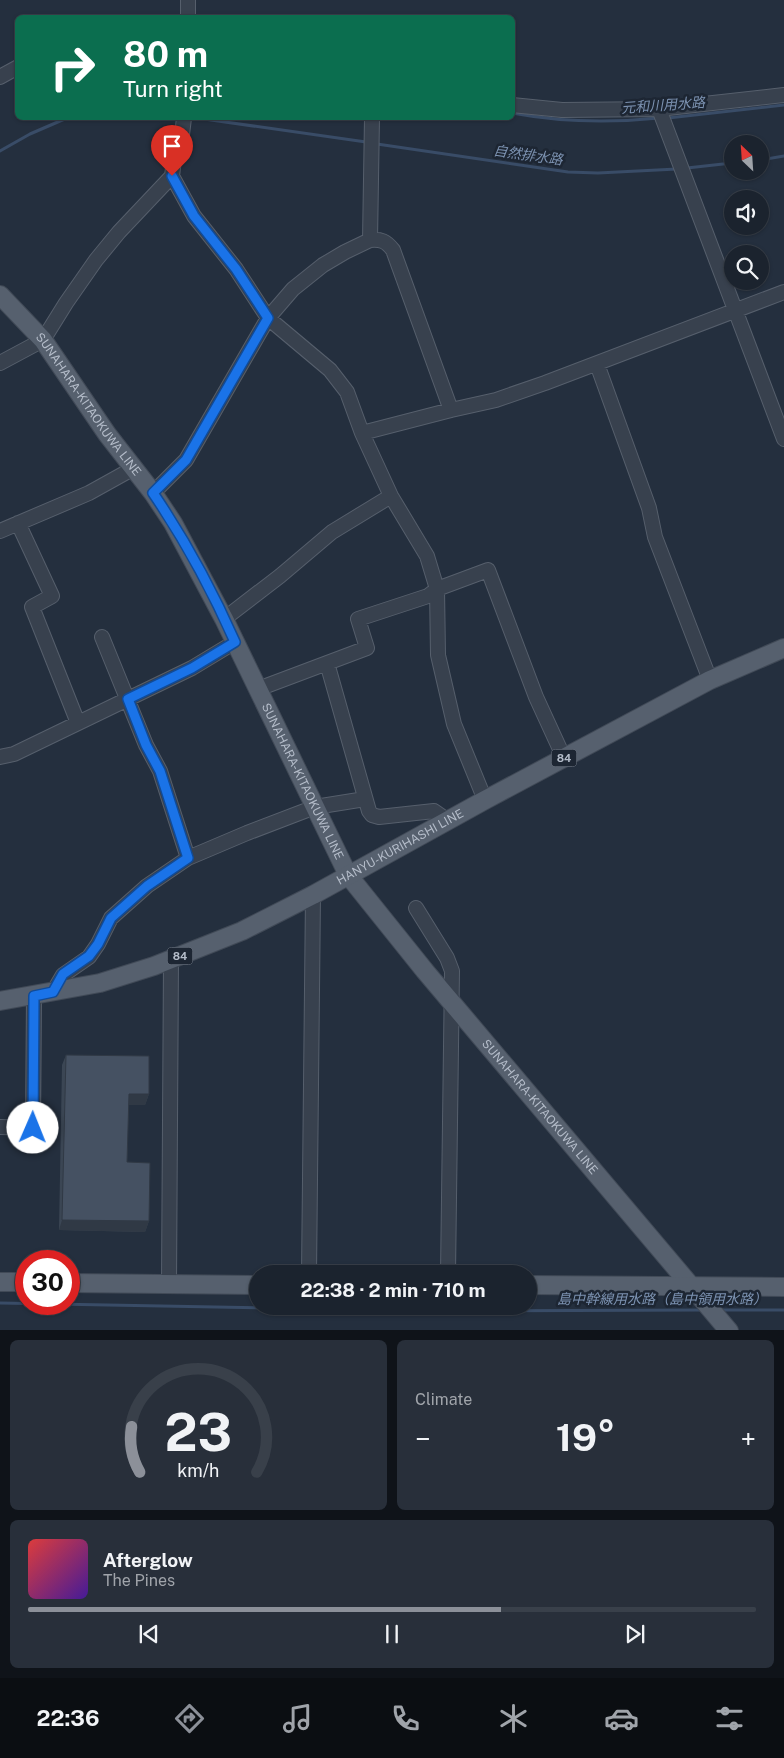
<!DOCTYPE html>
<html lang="en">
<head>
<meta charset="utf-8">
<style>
	:root { --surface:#1b232e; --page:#282f3a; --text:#f1f3f6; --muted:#a0a4aa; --line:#39404a; --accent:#8c9099 }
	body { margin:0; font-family:"Public Sans","Noto Sans JP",sans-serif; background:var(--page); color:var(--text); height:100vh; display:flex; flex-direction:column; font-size:19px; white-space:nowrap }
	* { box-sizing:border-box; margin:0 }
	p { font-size:16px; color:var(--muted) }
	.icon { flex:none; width:28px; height:28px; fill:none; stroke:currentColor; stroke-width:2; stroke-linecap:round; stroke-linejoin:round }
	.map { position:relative; height:1330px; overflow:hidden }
	.details { display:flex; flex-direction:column; gap:10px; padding:10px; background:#0f1319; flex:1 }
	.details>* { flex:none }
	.top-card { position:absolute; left:15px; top:15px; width:500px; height:105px; border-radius:8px; box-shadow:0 1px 4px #0004,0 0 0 1px var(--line); background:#0b6e4f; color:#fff; overflow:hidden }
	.needle { width:32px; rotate:335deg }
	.controls { position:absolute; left:724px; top:135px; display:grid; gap:10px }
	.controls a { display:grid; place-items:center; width:45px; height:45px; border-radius:50%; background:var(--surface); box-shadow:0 1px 4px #0004,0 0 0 1px var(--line); font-size:25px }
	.speed { position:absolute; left:15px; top:1250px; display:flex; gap:10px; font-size:25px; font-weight:700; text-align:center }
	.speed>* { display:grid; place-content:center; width:65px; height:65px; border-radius:50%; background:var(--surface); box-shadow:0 1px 4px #0004,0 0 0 1px var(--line); line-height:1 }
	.speed .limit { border:8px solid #d22; background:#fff; color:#111 }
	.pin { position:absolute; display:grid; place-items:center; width:42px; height:42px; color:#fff; margin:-51px -21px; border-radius:50% 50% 50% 0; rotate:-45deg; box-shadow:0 0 5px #0007 }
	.pin .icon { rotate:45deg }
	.me { position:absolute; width:55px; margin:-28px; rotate:1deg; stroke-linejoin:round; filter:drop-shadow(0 0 4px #0008) }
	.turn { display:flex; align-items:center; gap:18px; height:105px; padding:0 25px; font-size:22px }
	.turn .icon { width:65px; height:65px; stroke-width:2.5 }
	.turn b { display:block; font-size:35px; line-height:42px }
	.big { font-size:38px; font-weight:700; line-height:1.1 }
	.details .widget { flex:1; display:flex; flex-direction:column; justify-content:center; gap:8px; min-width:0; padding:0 18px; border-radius:8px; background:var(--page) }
	.details .dial { align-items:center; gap:0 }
	.dial svg { height:130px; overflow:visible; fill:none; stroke:var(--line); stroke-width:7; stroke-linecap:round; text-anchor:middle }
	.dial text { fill:var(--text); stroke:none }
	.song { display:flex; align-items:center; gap:15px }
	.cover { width:60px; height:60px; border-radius:8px; background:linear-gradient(135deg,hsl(0 70% 55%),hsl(260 70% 35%)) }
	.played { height:5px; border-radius:2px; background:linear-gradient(90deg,var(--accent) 65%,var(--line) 65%) }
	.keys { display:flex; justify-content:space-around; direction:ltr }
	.heat { display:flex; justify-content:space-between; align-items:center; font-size:28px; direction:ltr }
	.details .tiles { flex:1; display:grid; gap:10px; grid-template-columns:1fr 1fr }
	.widget:last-child { grid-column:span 2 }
	.trip { position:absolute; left:249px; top:1265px; width:288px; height:50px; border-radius:25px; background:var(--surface); box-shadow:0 1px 4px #0004,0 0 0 1px var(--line); font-weight:700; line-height:50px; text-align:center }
	.tab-bar { display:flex; height:80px; justify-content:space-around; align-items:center; background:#0b0e12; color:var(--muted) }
	.tab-bar .icon { width:35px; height:35px }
	.tab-bar .selected { color:var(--accent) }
	.tab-bar b { font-size:22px; color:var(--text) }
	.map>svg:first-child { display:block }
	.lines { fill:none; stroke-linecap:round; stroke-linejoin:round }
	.stream { stroke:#394c67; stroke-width:3 }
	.minor-casing { stroke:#565f6c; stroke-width:16 }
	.major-casing { stroke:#414a57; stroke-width:20 }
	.minor { stroke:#38414e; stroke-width:14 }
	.major { stroke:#56606e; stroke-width:18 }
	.wall { fill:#3b4654 }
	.shaded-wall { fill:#303945 }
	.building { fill:#455162; stroke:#303945 }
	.route-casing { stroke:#114b97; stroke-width:12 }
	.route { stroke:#1a73e8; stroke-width:9 }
	.labels { text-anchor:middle; stroke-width:5; stroke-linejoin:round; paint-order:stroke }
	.shield { fill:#1d2633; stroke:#878f9c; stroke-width:1 }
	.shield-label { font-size:11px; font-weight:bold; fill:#b4bcc9 }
	.street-label { font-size:12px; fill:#b4bcc9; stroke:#1d2633 }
	.water-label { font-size:14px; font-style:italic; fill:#7c92b1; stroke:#1d2633 }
</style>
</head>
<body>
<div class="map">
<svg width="784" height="1331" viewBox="0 0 784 1331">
	<rect width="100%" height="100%" fill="#242f3e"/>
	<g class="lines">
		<path class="stream" d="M512,113c48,9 99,10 147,5
			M197,118l169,24
			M668,118l116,-13
			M377,144l191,28 30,1 79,-4
			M0,151l30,-17 37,-16
			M760,160l24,-4
			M687,168l45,-5
			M0,1303l433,8 271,-1
			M721,1310h63"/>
		<defs>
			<path id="minor" d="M188,18v-18
				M0,77l18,-10
				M512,105l50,5 97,-1 125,-14
				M659,109l125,330
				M172,176l22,40 42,53 32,49 62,52 17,22 15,41 29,63 36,60 10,33 1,66 16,69 31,76
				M370,240c11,-1 16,1 23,10l58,160
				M0,363l43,-23 23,-37 30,-43 23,-28 53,-56 2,-16 7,-17 3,-25
				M597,364l52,144 6,29 55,143
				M362,433l89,-23 45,-10 49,-17 239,-91
				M153,493l33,-33 82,-142 25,-29 30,-24 22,-13 25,-12 2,-122
				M18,523l34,73 -20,11 46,116
				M0,531l89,-38 45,-25
				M224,619l56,-43 52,-44 59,-36
				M102,637l44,108 14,26 28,87
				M327,663l42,148 3,4 7,2 55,-6 13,9
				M258,689l109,-41 -9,-29 70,-23 9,-7 51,-19 48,127 28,61
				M0,757l14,-3 178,-86 43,-26
				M416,908l31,50 5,13 -4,303
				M53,992l10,-17 26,-18 9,-13 13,-26 36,-32 41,-28 59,-25 68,-26 50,-8
				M0,1127l33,1 1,-132
				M309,1274l4,-379
				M169,1284l2,-324"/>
			<g id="major">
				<path id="s1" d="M0,295l43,45 64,94 46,59 20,30 51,96 124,256 77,96 304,360"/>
				<path id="s2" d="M0,1001l100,-18 54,-17 88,-35 71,-36 172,-95 225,-120 74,-32"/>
				<path d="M0,1282h26"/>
				<path d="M69,1283l189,2"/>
				<path d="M528,1285l256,2"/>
			</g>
		</defs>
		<use href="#minor" class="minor-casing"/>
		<use href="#major" class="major-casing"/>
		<use href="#minor" class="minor"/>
		<use href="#major" class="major"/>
	</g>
	<path class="wall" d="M66,1055l83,39 -4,11h-17l-1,57 22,59 -4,11 -86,-2 3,-165z"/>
	<path class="shaded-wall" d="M129,1094h20l-4,11h-20z
		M62,1220l87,1 -4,11 -86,-2z"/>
	<path class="building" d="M66,1055l83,1v38h-20l-2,68 23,1 -1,58 -87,-1z"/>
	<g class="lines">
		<defs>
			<path id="route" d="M33,1128l1,-132 19,-4 10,-18 26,-18 9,-12 13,-26 36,-32 41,-28 -28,-87 -14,-26 -18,-46 64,-31 43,-26c-23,-52 -50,-102 -82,-149l33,-33 82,-142 -32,-49 -42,-53 -22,-40"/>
		</defs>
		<use href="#route" class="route-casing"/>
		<use href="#route" class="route"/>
	</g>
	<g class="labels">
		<g class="shield">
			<rect x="551.5" y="749.5" width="25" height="17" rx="4"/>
			<rect x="167.5" y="947.5" width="25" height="17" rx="4"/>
		</g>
		<g class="shield-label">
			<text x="564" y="762">84</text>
			<text x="180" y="960">84</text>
		</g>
		<g class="street-label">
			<text dy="4" stroke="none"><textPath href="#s1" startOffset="141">SUNAHARA-KITAOKUWA LINE</textPath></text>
			<text dy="4" stroke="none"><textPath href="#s1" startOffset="576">SUNAHARA-KITAOKUWA LINE</textPath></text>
			<text dy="4" stroke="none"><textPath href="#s2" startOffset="432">HANYU-KURIHASHI LINE</textPath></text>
			<text dy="4" stroke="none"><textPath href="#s1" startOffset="981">SUNAHARA-KITAOKUWA LINE</textPath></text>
		</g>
		<g class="water-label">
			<text transform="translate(663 105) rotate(-4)" y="5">元和川用水路</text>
			<text transform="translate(528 155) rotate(8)" y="5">自然排水路</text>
			<text x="662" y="1304">島中幹線用水路（島中領用水路）</text>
		</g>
	</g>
</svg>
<div class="controls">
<a><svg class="needle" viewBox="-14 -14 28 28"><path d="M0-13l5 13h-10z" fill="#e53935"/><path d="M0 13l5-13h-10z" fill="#a0a4aa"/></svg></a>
<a><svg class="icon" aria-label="sound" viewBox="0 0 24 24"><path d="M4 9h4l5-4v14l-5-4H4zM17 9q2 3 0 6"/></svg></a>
<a><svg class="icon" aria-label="search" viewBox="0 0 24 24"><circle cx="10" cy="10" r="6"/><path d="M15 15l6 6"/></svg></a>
</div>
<div class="speed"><div class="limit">30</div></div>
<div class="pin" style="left:172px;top:176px;background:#d93025"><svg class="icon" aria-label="arrive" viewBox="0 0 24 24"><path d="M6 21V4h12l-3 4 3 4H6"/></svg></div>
<svg class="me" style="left:33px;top:1128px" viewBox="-20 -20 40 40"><circle r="19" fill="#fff"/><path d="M0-13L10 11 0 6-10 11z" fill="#1a73e8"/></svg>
<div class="trip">22:38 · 2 min · 710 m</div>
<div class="top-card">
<div class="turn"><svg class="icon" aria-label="right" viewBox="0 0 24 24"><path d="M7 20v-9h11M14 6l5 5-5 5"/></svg><div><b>80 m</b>Turn right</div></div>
</div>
</div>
<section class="details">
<div class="tiles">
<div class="widget dial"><svg viewBox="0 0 100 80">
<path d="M14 69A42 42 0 1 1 86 69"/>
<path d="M14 69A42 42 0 0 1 9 41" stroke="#8c9099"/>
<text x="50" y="56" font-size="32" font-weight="700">23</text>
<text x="50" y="72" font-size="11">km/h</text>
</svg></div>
<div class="widget"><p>Climate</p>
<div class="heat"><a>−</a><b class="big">19°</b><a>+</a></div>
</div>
<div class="widget">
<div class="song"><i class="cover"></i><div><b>Afterglow</b><p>The Pines</p></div></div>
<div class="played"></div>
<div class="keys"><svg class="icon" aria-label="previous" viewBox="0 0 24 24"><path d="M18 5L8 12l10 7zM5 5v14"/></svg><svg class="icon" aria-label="pause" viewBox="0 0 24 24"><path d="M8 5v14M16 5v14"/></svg><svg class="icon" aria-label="next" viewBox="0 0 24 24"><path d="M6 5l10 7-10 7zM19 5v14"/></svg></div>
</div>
</div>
</section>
<nav class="tab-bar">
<b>22:36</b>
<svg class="icon selected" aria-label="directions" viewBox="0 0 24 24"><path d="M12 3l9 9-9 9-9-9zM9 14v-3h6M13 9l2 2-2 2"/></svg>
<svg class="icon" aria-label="music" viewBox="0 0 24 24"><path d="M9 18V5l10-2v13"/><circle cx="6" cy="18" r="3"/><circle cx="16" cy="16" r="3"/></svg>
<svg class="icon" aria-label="phone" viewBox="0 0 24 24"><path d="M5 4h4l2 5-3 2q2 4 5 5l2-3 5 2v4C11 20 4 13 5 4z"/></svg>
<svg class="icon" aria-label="climate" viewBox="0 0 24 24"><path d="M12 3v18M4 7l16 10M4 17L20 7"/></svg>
<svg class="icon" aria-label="car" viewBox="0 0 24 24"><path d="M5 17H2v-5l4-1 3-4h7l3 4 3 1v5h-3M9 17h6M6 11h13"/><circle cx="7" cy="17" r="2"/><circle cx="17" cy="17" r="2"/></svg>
<svg class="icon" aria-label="filters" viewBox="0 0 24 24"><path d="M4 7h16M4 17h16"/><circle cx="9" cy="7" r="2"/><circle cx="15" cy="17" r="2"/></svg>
</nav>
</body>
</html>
